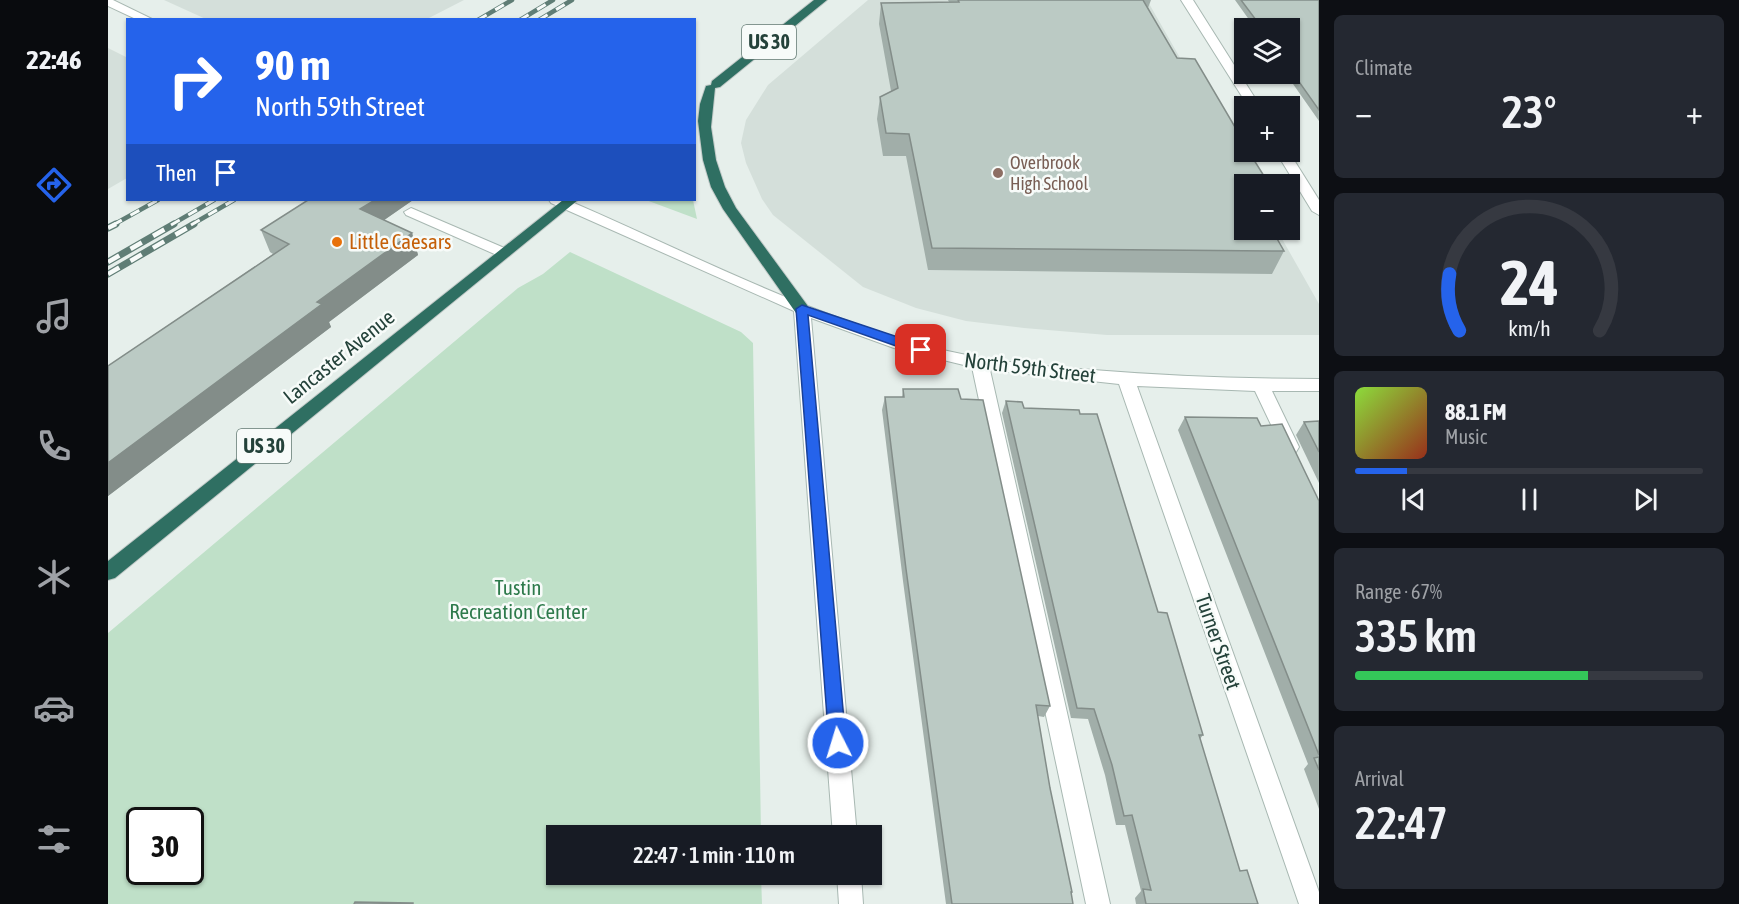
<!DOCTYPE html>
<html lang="en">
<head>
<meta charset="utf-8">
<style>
	:root { --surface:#171b24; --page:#242831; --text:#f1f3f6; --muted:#9ea1a6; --line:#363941; --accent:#2563eb }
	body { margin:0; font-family:"Asap Condensed",sans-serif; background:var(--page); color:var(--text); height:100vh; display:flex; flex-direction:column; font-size:22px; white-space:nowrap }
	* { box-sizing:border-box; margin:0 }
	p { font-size:20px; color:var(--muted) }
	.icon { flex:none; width:33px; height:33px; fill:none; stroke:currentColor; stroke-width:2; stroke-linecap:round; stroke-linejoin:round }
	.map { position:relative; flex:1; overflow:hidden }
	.panel { display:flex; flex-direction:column; gap:15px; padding:15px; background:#0d0f14; width:420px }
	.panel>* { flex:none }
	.banner { position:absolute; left:18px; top:18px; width:570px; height:183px; border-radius:0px; box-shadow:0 2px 4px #0004; background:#2563eb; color:#fff; overflow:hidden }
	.tools { position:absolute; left:1126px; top:18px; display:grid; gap:12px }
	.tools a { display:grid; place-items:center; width:66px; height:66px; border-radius:0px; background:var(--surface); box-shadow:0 2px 4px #0004; font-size:30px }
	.speed { position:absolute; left:18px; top:807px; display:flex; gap:12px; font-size:30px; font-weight:700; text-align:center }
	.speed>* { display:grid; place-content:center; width:78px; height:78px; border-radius:50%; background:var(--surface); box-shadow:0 2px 4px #0004; line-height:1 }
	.speed .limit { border:3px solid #111; border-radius:9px; background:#fff; color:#111 }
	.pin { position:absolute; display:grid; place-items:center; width:51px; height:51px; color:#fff; margin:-26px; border-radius:12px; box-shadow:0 3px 9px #0006 }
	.me { position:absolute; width:66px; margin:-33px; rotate:355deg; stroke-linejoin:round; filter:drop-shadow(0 0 4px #0008) }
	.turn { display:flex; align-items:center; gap:21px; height:126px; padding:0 30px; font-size:27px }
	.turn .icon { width:78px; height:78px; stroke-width:2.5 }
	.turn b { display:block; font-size:42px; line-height:51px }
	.then { display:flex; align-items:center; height:57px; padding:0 30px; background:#0003; gap:12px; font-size:22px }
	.big { font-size:45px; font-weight:600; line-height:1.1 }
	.panel .widget { flex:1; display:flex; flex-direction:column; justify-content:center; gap:9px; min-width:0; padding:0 21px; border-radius:9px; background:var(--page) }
	.panel .dial { align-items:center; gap:0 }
	.dial svg { height:156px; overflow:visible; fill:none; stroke:var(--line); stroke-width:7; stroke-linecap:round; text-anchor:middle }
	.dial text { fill:var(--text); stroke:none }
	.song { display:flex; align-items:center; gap:18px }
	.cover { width:72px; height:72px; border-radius:9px; background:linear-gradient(135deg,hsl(90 70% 55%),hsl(10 70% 35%)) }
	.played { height:6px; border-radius:3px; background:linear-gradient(90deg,var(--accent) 15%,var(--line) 15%) }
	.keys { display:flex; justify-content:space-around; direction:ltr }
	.heat { display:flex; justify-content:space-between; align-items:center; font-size:33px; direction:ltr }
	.charge { height:9px; border-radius:4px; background:linear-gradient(90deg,#34c759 67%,var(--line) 0) }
	.trip { position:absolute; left:438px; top:825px; width:336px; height:60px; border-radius:0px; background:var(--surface); box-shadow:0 2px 4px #0004; font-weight:600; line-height:60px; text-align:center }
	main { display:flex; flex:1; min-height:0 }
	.tab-bar { display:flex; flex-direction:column; width:108px; justify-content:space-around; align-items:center; background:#090b0e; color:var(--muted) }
	.tab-bar .icon { width:42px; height:42px }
	.tab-bar .on { color:var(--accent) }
	.tab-bar b { font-size:27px; color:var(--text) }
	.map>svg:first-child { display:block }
	.built { fill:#d4dfda }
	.green { fill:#bfe0c8; fill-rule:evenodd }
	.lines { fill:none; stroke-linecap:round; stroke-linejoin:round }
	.minor-casing { stroke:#a8b8b2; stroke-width:2 }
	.highway-casing { stroke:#c2cac8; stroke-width:2 }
	.minor { fill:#fff; fill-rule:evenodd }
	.highway { fill:#2f6f62; fill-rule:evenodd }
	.rail-far1-casing { stroke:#5f7d75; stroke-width:4.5 }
	.rail-casing { stroke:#5f7d75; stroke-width:7 }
	.rail-far1 { stroke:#f7fbf9; stroke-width:3; stroke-dasharray:10; stroke-linecap:butt }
	.rail { stroke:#f7fbf9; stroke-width:4.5; stroke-dasharray:13; stroke-linecap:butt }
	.wall { fill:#a1aea9 }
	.shaded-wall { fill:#838d89 }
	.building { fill:#bbcac4; stroke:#838d89; stroke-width:1.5 }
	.route { fill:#2563eb; stroke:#184099; stroke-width:1.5 }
	.education-dot { fill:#8d6e63; stroke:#f7fbf9; stroke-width:2 }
	.food-dot { fill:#e8710a; stroke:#f7fbf9; stroke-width:2 }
	.labels { text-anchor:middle; stroke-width:5; stroke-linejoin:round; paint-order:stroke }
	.far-education-label { font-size:18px; fill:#785e54; stroke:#f7fbf9; text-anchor:start }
	.shield { fill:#f7fbf9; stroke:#637a73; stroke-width:1.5 }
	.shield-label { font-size:20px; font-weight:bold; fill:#24423a }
	.food-label { font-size:21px; fill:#c56008; stroke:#f7fbf9; text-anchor:start }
	.street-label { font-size:21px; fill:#24423a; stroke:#f7fbf9 }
	.park-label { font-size:21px; fill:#2d7a4b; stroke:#f7fbf9 }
</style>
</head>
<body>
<main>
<nav class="tab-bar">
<b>22:46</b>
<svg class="icon on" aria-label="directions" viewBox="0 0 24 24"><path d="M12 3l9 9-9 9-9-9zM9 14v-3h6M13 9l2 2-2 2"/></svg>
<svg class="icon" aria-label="music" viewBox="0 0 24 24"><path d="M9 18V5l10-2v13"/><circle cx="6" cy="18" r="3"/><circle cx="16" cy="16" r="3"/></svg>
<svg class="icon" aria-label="phone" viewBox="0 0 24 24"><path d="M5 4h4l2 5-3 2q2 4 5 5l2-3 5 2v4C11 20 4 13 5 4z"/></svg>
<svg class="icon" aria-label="climate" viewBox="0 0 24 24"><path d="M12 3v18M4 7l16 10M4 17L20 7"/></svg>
<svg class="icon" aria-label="car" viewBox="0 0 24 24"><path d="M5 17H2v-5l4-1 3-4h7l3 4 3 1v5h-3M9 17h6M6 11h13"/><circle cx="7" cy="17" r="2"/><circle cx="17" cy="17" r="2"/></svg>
<svg class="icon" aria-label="filters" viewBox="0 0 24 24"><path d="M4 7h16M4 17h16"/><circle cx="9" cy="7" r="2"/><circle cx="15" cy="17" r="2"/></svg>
</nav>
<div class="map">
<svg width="1211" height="904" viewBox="0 0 1211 904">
	<rect width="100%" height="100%" fill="#e6efeb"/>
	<path class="built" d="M56,0h300l-37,19 -219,1z
		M760,0h279l105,184h-7v46h32l42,74v31h-212l-83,-7 -58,-7 -50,-13 -53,-21 -90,-72 -11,-16 -16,-36 -5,-20 5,-23 22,-35z
		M0,48l20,10 -1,120 -19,11z"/>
	<path class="green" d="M538,200h47l4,19z
		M462,252l171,80 12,11 8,492 -205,1v38l205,1 1,29h-654v-271l410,-345 25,-14zM32,820h50v52h-50z"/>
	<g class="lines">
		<defs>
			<path id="minor" d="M0,0h5l41,20h-16l-30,-14z
				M1073,0h12l67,106h-12z
				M1168,152h13l30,48v15l-7,-4z
				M441,200h18c116,50 232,111 356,145 55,15 113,21 170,25 75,6 150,9 226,9v12h-47l27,56 -3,5 -6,2 -6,-2 -29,-61 -118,-5 182,506v12h-20l-180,-520 -129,-14 120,534h-24l-114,-537 -78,-19 -83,-30 46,518h-24l-39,-525 -243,-108z
				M303,208l98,42 2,3 -7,5 -5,-2 -93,-41 -2,-3z
				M729,874h24l2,30h-24z"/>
			<path id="highway" d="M706,0h13l-107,87 -5,1 -4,39 5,33 9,27 11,21 74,101 -2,4h-12l-73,-104 -12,-22 -8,-27 -5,-39 2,-17 6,-18 5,-1 1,-4z
				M455,200h15l-463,378 -7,2v-19z"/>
		</defs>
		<use href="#minor" class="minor-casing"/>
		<use href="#highway" class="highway-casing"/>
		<use href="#minor" class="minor"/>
		<use href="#highway" class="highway"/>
		<defs>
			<path id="rail-far1" d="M370,20l34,-20
				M412,20l33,-20
				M431,20l33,-20
				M5,225l45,-25
				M63,225l43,-25
				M83,225l43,-25"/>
			<path id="rail" d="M0,228l8,-4
				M0,262l66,-38
				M0,274l86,-50"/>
		</defs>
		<use href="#rail-far1" class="rail-far1-casing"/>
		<use href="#rail" class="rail-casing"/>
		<use href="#rail-far1" class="rail-far1"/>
		<use href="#rail" class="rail"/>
	</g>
	<path class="wall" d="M840,0h203l-3,8 97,176 39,67 -12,23 -344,-4 -22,-114h-23l-6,-37 3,-22 11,-6 -12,-67 2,-21 68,-1z
		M1127,0h84v121l-33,-47h4v-46h-35z
		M200,200h105l-29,20 28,13 6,22 -89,67 2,5 -223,169v-130l165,-112 -3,-2 -9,-22z
		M795,389l147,317 -6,11 -6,-1 12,72 22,104 -1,2 2,10h-127l-43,-323 -21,-171 3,-13h17z
		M898,401l18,7 134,204 45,123 -3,4 40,132 18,33h-122l-1,-6 6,-7 -16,-66h-9l-11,-50 -17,-56 -17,-1 -69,-305z
		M1077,417l76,9 58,75v308l-15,-40 4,-5 -130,-334z
		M1211,421v62l-23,-48 8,-13z"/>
	<path class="shaded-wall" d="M267,200h38l-46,32 -7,-23z
		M304,233l6,22 -89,67 2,5 -223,169v-33l209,-161z"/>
	<path class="building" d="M850,0h185l34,58 18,1 50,85v8h4l20,32h-24v46h27l12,21 -352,-3 -23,-114 -23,-1 -6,-36 18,-9 -17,-85 78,-1z
		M1133,0h78v110l-29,-41v-41h-28z
		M200,200h67l-15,9 52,24 -95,69 5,2 -214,159v-97l181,-122 -28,-14z
		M795,389h55l3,10 22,1 67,306 -14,-1 14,83 22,104h-1l2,12h-121l-46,-335 -21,-172h19z
		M898,401l16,1 2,6 55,2 1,4h17l61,198 9,1 36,122h-4l41,136 7,-1 11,34h-112l-3,-15 8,1 -19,-75 -8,1 -12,-51 -18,-56 -17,-1z
		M1077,417l72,1 4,8 21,-2 37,77v254z
		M1211,421v31l-15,-30z
		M1211,757v13l-5,-12z
		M247,902l58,1v1h-59z"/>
	<path class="route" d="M694,305l123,41 2,4 -6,4 -5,-1 -108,-38 38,428 -2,6 -6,2 -6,-2 -3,-6 -33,-434z"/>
	<circle class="education-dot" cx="890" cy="173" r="6"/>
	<circle class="food-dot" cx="229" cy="242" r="6"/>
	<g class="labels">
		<g class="far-education-label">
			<text x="902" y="169">Overbrook<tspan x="902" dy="21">High School</tspan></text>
		</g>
		<g class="shield">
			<rect x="634" y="25" width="54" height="34" rx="4.5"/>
			<rect x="129" y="429" width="54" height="34" rx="4.5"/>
		</g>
		<g class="shield-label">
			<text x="661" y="49">US 30</text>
			<text x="156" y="453">US 30</text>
		</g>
		<g class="food-label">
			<text x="241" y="249">Little Caesars</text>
		</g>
		<g class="street-label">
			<text transform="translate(231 357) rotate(-39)" y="7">Lancaster Avenue</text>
			<text transform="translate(922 368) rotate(7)" y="7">North 59th Street</text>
			<text transform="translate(1110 642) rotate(71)" y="7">Turner Street</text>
		</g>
		<g class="park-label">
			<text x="410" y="595">Tustin<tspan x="410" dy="24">Recreation Center</tspan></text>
		</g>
	</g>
</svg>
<div class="tools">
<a><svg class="icon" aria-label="layers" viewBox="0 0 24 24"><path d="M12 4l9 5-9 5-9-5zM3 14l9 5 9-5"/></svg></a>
<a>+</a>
<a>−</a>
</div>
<div class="speed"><div class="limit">30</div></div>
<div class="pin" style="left:813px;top:350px;background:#d93025"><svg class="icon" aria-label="arrive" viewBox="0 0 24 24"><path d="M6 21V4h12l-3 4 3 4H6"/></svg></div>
<svg class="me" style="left:730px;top:743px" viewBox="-20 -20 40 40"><circle r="17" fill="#2563eb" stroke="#fff" stroke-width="3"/><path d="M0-11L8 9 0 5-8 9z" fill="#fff"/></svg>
<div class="trip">22:47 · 1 min · 110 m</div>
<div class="banner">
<div class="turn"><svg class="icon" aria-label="right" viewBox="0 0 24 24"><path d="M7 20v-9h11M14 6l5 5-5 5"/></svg><div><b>90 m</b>North 59th Street</div></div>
<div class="then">Then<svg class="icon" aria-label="arrive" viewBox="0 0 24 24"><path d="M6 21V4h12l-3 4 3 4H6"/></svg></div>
</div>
</div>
<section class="panel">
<div class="widget"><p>Climate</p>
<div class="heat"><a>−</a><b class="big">23°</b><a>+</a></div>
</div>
<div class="widget dial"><svg viewBox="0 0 100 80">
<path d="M14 69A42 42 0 1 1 86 69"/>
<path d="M14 69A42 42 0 0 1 9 40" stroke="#2563eb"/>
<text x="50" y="56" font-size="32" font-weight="700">24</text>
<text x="50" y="72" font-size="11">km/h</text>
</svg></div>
<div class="widget">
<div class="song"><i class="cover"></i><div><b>88.1 FM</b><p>Music</p></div></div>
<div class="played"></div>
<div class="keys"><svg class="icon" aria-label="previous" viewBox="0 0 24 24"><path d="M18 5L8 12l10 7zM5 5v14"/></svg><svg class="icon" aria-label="pause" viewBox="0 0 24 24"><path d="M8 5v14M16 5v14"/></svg><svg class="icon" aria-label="next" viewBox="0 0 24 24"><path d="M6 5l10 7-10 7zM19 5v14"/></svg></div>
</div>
<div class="widget"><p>Range · 67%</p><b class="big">335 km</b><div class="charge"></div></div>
<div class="widget"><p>Arrival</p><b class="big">22:47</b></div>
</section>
</main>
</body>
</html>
